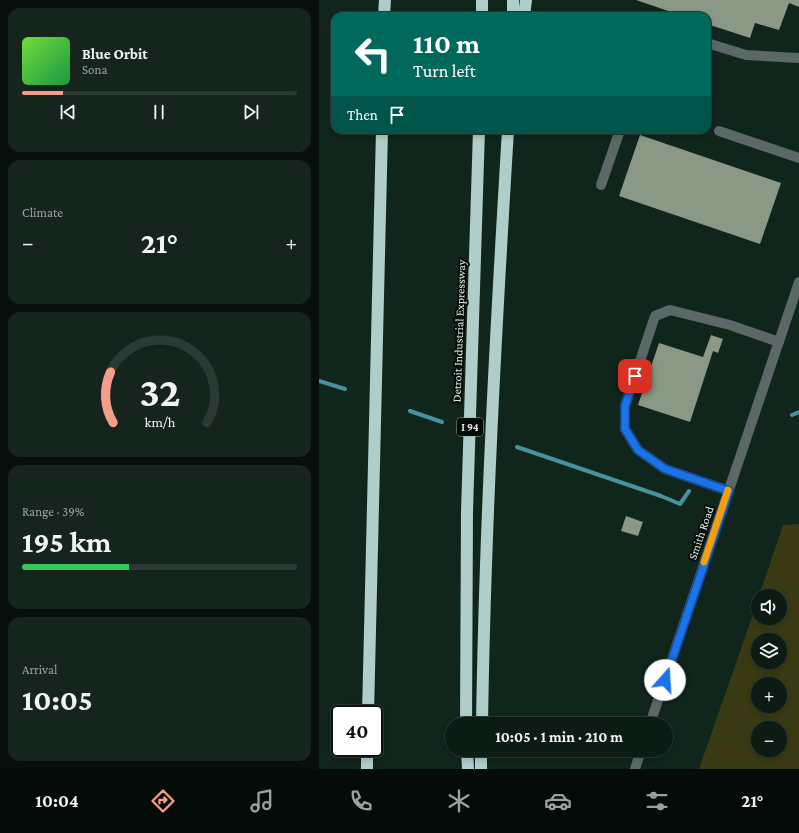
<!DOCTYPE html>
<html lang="en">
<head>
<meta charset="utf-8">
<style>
	:root { --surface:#0c1c15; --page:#15251e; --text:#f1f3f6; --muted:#9aa1a0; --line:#2c3a34; --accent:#f49e89 }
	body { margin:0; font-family:"Crimson Pro",serif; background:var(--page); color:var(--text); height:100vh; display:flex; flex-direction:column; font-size:15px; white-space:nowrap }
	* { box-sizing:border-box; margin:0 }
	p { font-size:13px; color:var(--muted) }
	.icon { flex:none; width:22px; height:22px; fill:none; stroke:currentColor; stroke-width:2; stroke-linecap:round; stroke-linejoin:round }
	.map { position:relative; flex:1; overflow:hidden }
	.side { display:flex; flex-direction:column; gap:8px; padding:8px; background:#070f0c; width:319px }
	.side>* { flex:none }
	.hud { position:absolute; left:12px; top:12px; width:380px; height:122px; border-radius:12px; box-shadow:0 2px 6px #0003,0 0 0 1px var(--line); background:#00695c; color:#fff; overflow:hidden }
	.controls { position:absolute; left:432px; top:589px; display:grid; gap:8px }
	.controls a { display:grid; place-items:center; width:36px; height:36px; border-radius:50%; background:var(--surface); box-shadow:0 2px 6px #0003,0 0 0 1px var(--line); font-size:20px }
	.speed { position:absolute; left:12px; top:705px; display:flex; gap:8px; font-size:20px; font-weight:700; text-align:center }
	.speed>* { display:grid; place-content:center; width:52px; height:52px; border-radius:50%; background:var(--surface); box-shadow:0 2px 6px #0003,0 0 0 1px var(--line); line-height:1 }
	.speed .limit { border:2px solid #111; border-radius:6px; background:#fff; color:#111 }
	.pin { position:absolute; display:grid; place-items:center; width:34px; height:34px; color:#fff; margin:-17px; border-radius:8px; box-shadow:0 2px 6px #0006 }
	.me { position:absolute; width:44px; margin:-22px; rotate:19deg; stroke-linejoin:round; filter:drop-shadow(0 0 3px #0008) }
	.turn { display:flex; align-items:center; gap:14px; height:84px; padding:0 16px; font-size:18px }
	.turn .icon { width:52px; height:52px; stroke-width:2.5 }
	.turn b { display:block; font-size:28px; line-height:34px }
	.then { display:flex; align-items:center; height:38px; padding:0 16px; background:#0003; gap:8px; font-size:15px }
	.big { font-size:30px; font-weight:700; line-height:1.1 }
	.side .tile { flex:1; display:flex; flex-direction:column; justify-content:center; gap:6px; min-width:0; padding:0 14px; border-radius:12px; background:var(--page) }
	.side .dial { align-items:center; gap:0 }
	.dial svg { height:104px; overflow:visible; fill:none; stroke:var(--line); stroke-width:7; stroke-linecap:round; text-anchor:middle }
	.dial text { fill:var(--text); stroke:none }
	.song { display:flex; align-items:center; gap:12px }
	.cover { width:48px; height:48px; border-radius:6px; background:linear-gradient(135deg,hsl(100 70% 55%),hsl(140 70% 35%)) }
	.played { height:4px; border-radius:2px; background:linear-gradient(90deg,var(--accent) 15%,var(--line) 15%) }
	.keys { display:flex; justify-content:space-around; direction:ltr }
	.heat { display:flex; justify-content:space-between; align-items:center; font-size:22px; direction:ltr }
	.charge { height:6px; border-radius:3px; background:linear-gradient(90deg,#34c759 39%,var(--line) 0) }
	.trip { position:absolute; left:126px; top:717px; width:228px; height:40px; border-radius:20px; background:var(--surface); box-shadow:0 2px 6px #0003,0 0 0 1px var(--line); font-weight:700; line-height:40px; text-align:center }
	.dock { display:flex; height:64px; justify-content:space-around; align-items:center; background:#050b08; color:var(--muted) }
	.dock .icon { width:28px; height:28px }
	.dock .selected { color:var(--accent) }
	.dock b { font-size:18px; color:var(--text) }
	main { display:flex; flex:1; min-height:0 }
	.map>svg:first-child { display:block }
	.green { fill:#393a13; fill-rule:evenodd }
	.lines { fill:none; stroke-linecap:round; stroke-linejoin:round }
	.stream { stroke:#44939e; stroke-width:4 }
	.building { fill:#8a9885 }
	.minor { stroke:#5c6867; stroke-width:10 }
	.highway { stroke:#afcdca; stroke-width:12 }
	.route-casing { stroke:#114b97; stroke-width:10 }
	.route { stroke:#1a73e8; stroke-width:7 }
	.slow { stroke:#f59e0b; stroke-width:7 }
	.labels { text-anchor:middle; stroke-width:4; stroke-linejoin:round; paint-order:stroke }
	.shield { fill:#050c08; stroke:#a1aca6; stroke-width:1 }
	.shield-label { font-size:11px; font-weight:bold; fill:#e4f1ea }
	.street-label { font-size:12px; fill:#e4f1ea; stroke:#050c08 }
</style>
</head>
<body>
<main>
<section class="side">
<div class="tile">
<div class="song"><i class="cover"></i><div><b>Blue Orbit</b><p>Sona</p></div></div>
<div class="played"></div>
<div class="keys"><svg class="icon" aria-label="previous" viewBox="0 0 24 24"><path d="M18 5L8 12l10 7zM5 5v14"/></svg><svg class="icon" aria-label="pause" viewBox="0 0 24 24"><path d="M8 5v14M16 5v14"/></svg><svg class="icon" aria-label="next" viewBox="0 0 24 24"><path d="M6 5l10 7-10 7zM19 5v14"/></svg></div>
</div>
<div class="tile"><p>Climate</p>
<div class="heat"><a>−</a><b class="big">21°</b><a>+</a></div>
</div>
<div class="tile dial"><svg viewBox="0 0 100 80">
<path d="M14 69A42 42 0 1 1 86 69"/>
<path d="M14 69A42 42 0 0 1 12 30" stroke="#f49e89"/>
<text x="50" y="56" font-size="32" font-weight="700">32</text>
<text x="50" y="72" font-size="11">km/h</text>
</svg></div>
<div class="tile"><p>Range · 39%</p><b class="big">195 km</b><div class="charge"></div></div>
<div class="tile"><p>Arrival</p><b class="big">10:05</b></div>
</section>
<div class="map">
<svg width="480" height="769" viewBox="0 0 480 769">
	<rect width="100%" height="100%" fill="#10251c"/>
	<path class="green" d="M480,524v245h-100l59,-169v18h22v-22h-21l24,-71zM439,640h22v22h-22zM439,684h22v22h-22zM439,728h22v22h-22z"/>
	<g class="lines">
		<path class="stream" d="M0,381l26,8
			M91,411l32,11
			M473,415l7,-3
			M198,447l144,49 19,8 9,-13"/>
	</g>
	<path class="building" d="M317,0h163v7l-10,-4 -10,27 -24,-7 -5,15 -43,-14v-8h-24z
		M321,135l141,48 -21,61 -141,-48z
		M392,335l12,4 -5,14 -5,-2 -23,71 -52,-17 21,-62 44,14z
		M307,516l17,6 -5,14 -17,-5z"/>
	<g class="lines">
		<path class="minor" d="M388,43l39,12 53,3
			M400,131l80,27
			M282,185l19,-55
			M410,491l-64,-22 -27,-19 -13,-21v-23l30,-90 15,-6 60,15 49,17
			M331,724l149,-442
			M316,769l6,-19"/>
		<path class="highway" d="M65,16l1,-16
			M163,16v-16
			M194,16v-16
			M205,16l2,-16
			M49,714l14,-584
			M147,724l1,-213 12,-381
			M163,724c3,-198 14,-396 26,-594
			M148,750l1,19
			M48,769v-21
			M162,769v-19"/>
	</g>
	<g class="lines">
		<defs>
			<path id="route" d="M316,376l-10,30v23l13,21 27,19 64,22 -64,189"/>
		</defs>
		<use href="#route" class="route-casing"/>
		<use href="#route" class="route"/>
		<path class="slow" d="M385,562l24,-72"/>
	</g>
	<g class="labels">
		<rect class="shield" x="138" y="418" width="26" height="18" rx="3"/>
		<g class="shield-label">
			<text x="151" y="431">I 94</text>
		</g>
		<g class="street-label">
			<text transform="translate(140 331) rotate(-88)" y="4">Detroit Industrial Expressway</text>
			<text transform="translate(382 533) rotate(-71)" y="4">Smith Road</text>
		</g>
	</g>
</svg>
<div class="controls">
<a><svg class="icon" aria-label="sound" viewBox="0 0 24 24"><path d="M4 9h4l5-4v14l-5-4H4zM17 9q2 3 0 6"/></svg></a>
<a><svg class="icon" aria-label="layers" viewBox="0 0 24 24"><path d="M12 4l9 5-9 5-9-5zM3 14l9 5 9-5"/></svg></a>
<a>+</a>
<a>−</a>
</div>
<div class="speed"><div class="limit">40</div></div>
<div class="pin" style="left:316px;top:376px;background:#d93025"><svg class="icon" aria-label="arrive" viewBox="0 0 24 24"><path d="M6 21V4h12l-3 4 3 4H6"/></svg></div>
<svg class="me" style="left:346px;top:680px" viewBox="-20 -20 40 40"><circle r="19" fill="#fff"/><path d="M0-13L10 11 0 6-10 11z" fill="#1a73e8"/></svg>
<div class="trip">10:05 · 1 min · 210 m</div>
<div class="hud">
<div class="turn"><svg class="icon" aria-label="left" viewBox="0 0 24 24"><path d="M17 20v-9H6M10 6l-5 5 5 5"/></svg><div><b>110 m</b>Turn left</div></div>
<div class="then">Then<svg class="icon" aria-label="arrive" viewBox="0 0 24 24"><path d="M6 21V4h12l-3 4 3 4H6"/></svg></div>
</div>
</div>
</main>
<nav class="dock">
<b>10:04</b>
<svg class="icon selected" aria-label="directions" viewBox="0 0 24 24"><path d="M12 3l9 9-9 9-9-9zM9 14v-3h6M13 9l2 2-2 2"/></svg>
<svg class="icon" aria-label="music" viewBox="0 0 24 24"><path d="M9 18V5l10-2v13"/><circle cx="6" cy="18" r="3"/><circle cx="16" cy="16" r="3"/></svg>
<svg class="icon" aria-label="phone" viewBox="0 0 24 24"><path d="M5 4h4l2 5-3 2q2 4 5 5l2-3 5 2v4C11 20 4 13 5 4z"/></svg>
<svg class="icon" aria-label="climate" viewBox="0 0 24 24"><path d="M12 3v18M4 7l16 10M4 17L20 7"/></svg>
<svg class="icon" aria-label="car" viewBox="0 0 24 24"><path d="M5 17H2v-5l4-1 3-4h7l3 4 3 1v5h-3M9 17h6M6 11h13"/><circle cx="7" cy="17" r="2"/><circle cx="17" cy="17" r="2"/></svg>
<svg class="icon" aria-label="filters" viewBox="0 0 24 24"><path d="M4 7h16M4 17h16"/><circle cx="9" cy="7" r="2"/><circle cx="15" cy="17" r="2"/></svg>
<b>21°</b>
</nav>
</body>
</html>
